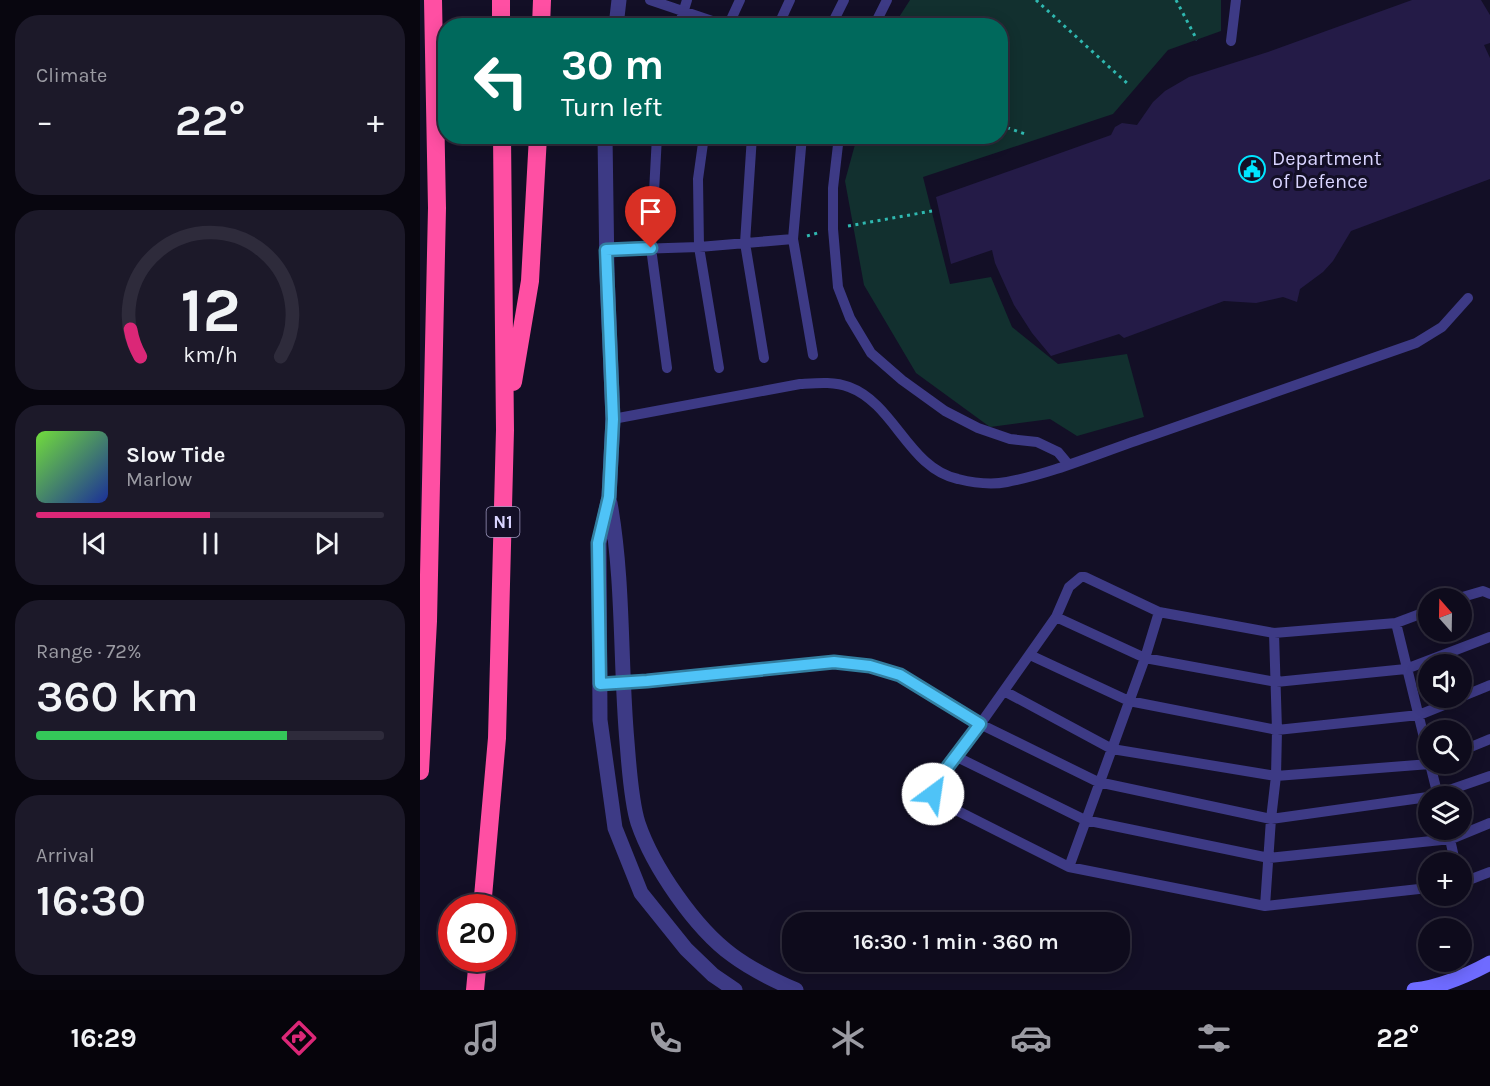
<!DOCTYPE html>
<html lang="en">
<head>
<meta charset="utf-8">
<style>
	:root { --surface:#0e0b1c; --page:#1c1929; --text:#f1f3f6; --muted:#9b9ba3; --line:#2e2b3b; --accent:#db2777 }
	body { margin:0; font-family:Karla,sans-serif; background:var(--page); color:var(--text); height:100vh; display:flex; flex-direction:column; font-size:22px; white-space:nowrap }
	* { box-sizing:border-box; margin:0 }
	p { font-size:20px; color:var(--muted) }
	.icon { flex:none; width:33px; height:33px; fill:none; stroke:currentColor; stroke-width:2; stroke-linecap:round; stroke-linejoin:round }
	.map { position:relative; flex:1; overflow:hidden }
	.details { display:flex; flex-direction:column; gap:15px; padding:15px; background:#08060f; width:420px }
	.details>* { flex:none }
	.hud { position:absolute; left:18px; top:18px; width:570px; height:126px; border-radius:24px; box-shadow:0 3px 15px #0003,0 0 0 2px var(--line); background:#00695c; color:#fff; overflow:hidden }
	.needle { width:39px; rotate:340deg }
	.fabs { position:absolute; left:998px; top:588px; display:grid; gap:12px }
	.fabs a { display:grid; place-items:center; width:54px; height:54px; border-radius:50%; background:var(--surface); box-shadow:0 3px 15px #0003,0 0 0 2px var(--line); font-size:30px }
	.speed { position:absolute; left:18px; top:894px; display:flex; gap:12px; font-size:30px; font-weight:700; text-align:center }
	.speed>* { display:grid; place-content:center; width:78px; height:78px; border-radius:50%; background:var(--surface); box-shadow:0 3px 15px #0003,0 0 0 2px var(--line); line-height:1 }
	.speed .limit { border:9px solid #d22; background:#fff; color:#111 }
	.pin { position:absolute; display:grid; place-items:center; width:51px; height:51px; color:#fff; margin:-62px -26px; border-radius:50% 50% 50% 0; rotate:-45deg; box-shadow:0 0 6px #0007 }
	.pin .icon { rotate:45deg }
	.me { position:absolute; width:66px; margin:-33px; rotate:31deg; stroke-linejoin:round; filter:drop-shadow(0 0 4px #0008) }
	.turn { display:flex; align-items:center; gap:21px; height:126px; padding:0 24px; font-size:27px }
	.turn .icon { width:78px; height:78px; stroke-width:2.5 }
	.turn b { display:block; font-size:42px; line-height:51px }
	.big { font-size:45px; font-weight:600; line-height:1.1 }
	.details .tile { flex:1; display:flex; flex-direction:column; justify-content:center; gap:9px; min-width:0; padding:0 21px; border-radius:24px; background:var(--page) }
	.details .dial { align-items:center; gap:0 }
	.dial svg { height:156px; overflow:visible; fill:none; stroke:var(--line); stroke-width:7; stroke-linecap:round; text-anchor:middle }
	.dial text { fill:var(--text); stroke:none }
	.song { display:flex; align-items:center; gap:18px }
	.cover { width:72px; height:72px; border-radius:9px; background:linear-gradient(135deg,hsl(100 70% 55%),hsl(230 70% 35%)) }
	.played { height:6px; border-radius:3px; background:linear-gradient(90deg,var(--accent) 50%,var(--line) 50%) }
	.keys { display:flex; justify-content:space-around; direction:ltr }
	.heat { display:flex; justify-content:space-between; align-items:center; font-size:33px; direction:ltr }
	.charge { height:9px; border-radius:4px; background:linear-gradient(90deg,#34c759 72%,var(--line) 0) }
	.trip { position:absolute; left:362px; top:912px; width:348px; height:60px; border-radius:24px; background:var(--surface); box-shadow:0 3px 15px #0003,0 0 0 2px var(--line); font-weight:600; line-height:60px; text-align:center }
	.tabs { display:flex; height:96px; justify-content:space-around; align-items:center; background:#06040b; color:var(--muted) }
	.tabs .icon { width:42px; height:42px }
	.tabs .selected { color:var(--accent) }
	.tabs b { font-size:27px; color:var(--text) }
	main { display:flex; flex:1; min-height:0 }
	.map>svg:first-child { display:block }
	.green { fill:#12302f }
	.building { fill:#241b47 }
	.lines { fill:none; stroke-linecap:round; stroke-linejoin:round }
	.path { stroke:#2fb8b0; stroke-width:3; stroke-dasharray:3 4.5; stroke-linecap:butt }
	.lane { stroke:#3d3a85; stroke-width:10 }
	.street { stroke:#3d3a85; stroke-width:15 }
	.secondary { stroke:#6f6bff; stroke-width:15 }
	.highway { stroke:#ff4fa3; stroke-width:18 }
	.route-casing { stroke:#337fa1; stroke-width:15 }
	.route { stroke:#4fc3f7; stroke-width:10 }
	.labels { text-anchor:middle; stroke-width:6; stroke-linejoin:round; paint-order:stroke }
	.shield { fill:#130f26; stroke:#9e99be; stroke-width:1.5 }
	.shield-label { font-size:18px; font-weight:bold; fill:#d9d4ff }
	.poi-label { font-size:20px; fill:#d9d4ff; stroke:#130f26; text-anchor:start }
</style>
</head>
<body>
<main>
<section class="details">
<div class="tile"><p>Climate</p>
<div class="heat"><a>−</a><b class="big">22°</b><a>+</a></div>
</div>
<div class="tile dial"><svg viewBox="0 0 100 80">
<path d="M14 69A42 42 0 1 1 86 69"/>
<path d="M14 69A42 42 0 0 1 9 55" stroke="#db2777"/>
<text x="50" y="56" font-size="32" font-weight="700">12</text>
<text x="50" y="72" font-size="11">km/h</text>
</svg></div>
<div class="tile">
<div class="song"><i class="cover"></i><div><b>Slow Tide</b><p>Marlow</p></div></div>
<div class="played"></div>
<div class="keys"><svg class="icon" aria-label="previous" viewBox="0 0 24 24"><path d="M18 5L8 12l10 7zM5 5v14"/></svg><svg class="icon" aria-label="pause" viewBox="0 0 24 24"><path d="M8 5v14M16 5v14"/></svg><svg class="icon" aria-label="next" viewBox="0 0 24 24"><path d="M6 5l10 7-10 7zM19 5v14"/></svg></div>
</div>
<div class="tile"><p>Range · 72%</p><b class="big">360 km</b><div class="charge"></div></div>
<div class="tile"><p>Arrival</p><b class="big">16:30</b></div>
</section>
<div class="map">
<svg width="1070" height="990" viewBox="0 0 1070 990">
	<rect width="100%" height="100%" fill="#130f26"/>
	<path class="green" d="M490,0h311v31l-53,19 -55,64 -190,63 27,107 41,-7 21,50 46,37 69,-10 17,63 -67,19 -27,-17 -60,8 -74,-54 -52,-88 -19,-104 12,-44 143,-1v-110l-106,-1z"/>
	<path class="building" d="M992,0h69l9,15v28l-6,2 6,13v121l-139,52 -18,30 -10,11 -23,17 -3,13 -14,-5 -27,6 -32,-2 -100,37 -5,-4 -68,22 -19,-23 -18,-28 -19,-42 -3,-13 -41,14 -15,-67 175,-62 4,-8 7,-4 15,2 16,-23 12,-11 24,-14 79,-25z"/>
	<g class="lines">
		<path class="path" d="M616,0l93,85
			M756,0l21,40
			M580,125l25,9
			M428,226l84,-15
			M387,236l14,-4"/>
		<path class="lane" d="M230,0l77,26
			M259,26l8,-26
			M308,26l12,-26
			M358,26l12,-26
			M411,26l13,-26
			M454,26l13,-26
			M811,41l5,-41
			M237,136l-6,112 16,120
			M284,136l-6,43 1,68 20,121
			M332,136l-7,107 19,115
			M382,136l-9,103 20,116
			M419,136l-6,52v41l5,58 12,31 21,35 31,27 43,31 33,17 32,11 27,3 21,10 10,12
			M186,250l93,-3 94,-8
			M193,419l187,-35c16,-1 34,-3 49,3 46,17 59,81 109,92 16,4 33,6 49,3 48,-9 97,-31 143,-46 88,-31 177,-62 266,-93l26,-16 26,-29
			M1039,598l24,-7 7,3
			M1008,611l-32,12 -122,10 -115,-21 -74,-35h-4l-12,10 -13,30 -99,140 -22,28 -2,9 11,10 125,63 196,39 163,-18
			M636,617l89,41 131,24 130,-13 84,-32
			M976,623l32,131
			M610,655l99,46 148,29 142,-15 42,-17
			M180,683h23l211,-21 36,4 30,9 80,49 118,58 173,37 157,-22
			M584,691l108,58 164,27 154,-12
			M1041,697l29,-12
			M1041,751l29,-12
			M537,757l128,63 184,38 182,-19 39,-16
			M1010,764l8,32
			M1012,796l58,-20
			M1028,830l7,32
			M649,867l76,-209 14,-46
			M1041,883l29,-11
			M845,906l6,-87 5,-43 1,-46 -3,-97"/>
		<path class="street" d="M196,26l3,-26
			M185,136l2,138 6,145 -4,78 -10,46 1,177 15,108 26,65 45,56 27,26 22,15
			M190,503c14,79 10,160 17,239 2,24 4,59 11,81 15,44 57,105 94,132 20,15 41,25 64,35"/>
		<path class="secondary" d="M994,990c27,-3 52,-14 76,-27"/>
		<path class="highway" d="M81,0v26
			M121,26l1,-26
			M93,382l17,-101 8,-145
			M0,771l8,-150 9,-413 -4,-208
			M62,908l15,-170 8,-308 -3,-294
			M55,990l3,-32"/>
	</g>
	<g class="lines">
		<defs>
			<path id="route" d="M231,248l-45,2 7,169 -4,78 -11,46 2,141 47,-3 187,-19 36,4 30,9 80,49 -46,61 -1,9"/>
		</defs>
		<use href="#route" class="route-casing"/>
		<use href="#route" class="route"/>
	</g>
	<defs>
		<symbol id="civic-ring" viewBox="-11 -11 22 22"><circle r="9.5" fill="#130f26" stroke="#00e5ff" stroke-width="1.5"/><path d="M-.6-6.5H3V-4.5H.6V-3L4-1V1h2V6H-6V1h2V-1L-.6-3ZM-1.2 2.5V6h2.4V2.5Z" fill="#00e5ff"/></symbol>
	</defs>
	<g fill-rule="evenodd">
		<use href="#civic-ring" x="817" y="154" width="30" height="30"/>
	</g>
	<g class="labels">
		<rect class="shield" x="66.5" y="507" width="33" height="30" rx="4.5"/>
		<g class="shield-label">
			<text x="83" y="528">N1</text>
		</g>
		<g class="poi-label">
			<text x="852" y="165">Department<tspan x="852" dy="23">of Defence</tspan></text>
		</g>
	</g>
</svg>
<div class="fabs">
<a><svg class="needle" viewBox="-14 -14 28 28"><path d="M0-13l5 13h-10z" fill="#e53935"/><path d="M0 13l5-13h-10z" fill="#9b9ba3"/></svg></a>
<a><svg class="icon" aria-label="sound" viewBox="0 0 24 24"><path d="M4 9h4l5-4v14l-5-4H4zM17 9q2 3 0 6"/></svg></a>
<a><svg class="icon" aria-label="search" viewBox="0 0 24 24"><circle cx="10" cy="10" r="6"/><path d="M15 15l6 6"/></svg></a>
<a><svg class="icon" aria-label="layers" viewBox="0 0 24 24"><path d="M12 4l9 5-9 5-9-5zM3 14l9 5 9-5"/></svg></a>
<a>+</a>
<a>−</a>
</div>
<div class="speed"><div class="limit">20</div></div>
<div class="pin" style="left:231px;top:248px;background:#d93025"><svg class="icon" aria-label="arrive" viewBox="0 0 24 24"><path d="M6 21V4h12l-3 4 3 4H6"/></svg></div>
<svg class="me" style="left:513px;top:794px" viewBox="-20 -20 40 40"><circle r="19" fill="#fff"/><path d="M0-13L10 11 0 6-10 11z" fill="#4fc3f7"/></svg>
<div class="trip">16:30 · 1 min · 360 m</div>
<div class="hud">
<div class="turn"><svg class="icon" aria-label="left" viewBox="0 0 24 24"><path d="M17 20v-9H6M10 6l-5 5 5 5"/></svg><div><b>30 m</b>Turn left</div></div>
</div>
</div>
</main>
<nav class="tabs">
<b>16:29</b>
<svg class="icon selected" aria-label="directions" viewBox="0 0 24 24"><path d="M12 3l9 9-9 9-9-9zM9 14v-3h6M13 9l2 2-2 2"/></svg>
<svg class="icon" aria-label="music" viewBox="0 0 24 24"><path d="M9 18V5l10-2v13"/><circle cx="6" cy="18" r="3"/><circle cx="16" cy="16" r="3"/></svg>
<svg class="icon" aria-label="phone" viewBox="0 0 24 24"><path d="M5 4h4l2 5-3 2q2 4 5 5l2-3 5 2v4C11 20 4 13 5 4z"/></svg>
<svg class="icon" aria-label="climate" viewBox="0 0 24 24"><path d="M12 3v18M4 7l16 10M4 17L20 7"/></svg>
<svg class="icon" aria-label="car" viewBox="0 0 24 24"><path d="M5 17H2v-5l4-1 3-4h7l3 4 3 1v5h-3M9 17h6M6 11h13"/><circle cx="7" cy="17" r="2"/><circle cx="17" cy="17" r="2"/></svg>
<svg class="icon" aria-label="filters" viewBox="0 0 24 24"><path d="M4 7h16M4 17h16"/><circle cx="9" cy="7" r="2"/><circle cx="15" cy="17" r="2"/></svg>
<b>22°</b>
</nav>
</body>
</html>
